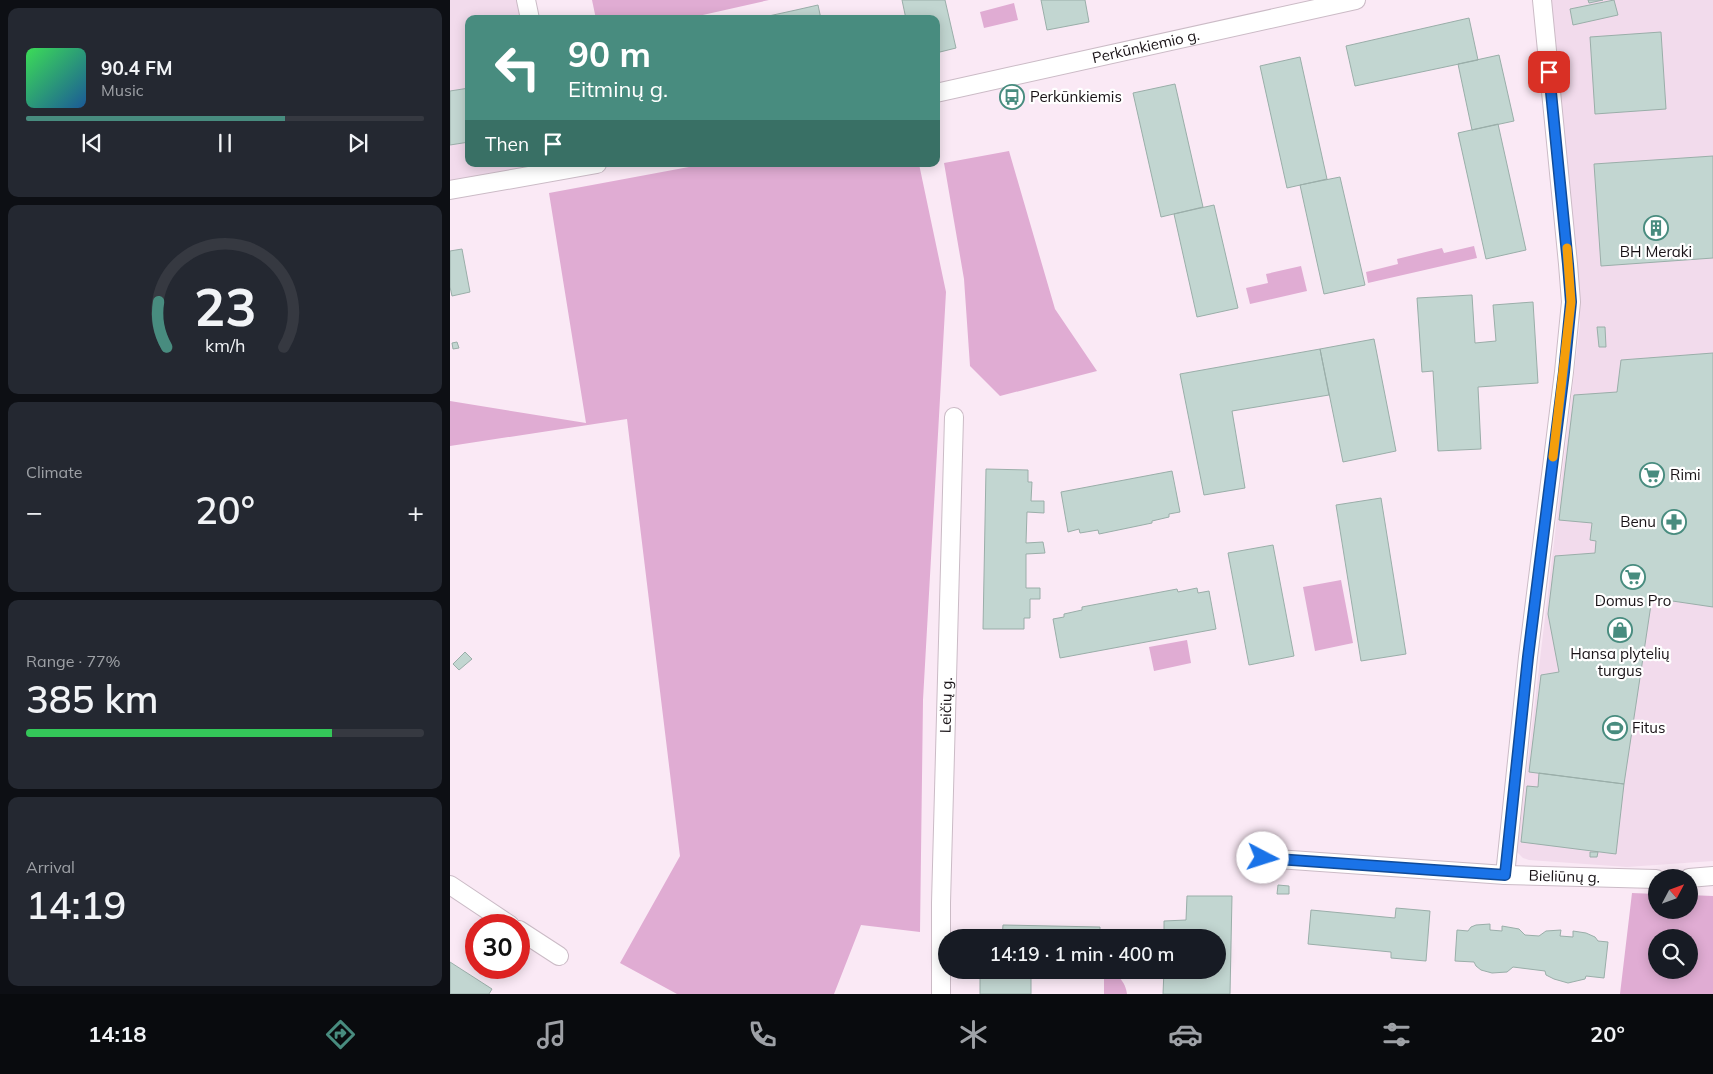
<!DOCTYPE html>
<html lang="en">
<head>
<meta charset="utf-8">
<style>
	:root { --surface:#171b24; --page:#242831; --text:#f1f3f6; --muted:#9ea1a6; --line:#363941; --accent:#488c7f }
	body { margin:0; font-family:Mulish,sans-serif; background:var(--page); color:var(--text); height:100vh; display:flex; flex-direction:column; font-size:19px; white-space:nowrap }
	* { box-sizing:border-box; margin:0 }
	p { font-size:16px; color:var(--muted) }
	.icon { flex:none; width:28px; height:28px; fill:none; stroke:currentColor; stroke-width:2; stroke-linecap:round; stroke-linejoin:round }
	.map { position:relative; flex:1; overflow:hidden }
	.sheet { display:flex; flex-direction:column; gap:8px; padding:8px; background:#0d0f14; width:450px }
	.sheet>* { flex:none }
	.banner { position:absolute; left:15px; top:15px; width:475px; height:152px; border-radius:10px; box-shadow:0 2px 12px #0003; background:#488c7f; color:#fff; overflow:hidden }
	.needle { width:32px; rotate:49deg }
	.controls { position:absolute; left:1198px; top:869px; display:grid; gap:10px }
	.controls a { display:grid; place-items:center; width:50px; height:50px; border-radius:50%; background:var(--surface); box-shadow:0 2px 12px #0003; font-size:25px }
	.speed { position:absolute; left:15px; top:914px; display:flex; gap:10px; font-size:25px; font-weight:700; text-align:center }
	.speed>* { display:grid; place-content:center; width:65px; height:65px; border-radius:50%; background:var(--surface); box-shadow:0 2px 12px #0003; line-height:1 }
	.speed .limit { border:8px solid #d22; background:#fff; color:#111 }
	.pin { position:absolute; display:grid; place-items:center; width:42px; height:42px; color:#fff; margin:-21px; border-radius:10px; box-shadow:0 2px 8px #0006 }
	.me { position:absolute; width:55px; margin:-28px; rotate:95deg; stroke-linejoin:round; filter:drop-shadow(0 0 4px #0008) }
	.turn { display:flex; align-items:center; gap:18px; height:105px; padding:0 20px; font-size:22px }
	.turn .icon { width:65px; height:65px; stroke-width:2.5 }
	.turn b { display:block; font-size:35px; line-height:42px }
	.then { display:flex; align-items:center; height:48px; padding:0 20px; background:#0003; gap:10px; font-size:19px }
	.big { font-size:38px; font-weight:600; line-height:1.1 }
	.sheet .widget { flex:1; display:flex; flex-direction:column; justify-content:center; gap:8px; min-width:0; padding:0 18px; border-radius:10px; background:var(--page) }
	.sheet .dial { align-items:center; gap:0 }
	.dial svg { height:130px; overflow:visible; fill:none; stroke:var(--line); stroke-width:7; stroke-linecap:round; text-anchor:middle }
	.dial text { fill:var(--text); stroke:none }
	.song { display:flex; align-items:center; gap:15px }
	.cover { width:60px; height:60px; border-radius:8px; background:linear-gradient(135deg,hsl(130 70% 55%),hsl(210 70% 35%)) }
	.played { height:5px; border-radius:2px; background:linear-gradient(90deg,var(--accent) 65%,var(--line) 65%) }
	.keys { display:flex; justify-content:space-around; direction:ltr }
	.heat { display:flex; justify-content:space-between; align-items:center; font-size:28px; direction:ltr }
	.charge { height:8px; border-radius:4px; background:linear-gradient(90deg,#34c759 77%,var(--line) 0) }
	.trip { position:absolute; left:488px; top:929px; width:288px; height:50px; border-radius:25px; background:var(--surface); box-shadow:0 2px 12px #0003; font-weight:600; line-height:50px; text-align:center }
	.tab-bar { display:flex; height:80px; justify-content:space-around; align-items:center; background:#090b0e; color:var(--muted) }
	.tab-bar .icon { width:35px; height:35px }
	.tab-bar .selected { color:var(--accent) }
	.tab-bar b { font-size:22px; color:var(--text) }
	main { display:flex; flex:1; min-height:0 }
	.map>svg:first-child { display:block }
	.built { fill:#f2dbec }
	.green { fill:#e0acd3; fill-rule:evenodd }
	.building { fill:#c2d6d1; stroke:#9aaea9 }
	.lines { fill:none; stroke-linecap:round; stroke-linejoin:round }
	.street-casing { stroke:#cbbbc6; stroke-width:20 }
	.street { stroke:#fff; stroke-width:18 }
	.route-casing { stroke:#114b97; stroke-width:12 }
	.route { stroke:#1a73e8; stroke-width:9 }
	.slow { stroke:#f59e0b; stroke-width:9 }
	.labels { text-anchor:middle; stroke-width:4.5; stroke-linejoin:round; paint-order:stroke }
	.street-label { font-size:15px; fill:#181216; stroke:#fff }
	.poi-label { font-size:15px; fill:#181216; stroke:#fff; text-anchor:start }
</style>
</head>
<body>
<main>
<section class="sheet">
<div class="widget">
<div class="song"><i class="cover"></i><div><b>90.4 FM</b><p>Music</p></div></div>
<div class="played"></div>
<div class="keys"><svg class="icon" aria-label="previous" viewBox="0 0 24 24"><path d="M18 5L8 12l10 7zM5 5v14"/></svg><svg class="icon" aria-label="pause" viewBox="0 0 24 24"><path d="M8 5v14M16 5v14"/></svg><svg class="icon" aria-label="next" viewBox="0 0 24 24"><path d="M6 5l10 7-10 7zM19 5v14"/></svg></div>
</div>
<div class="widget dial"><svg viewBox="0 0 100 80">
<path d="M14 69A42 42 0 1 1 86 69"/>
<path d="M14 69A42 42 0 0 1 9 41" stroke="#488c7f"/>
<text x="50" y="56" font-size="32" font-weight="700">23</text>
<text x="50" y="72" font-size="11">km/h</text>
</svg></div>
<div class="widget"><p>Climate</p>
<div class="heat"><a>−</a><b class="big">20°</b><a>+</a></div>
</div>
<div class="widget"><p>Range · 77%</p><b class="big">385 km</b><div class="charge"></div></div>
<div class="widget"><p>Arrival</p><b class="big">14:19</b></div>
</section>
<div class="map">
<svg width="1263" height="994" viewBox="0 0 1263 994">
	<rect width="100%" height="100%" fill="#fae9f5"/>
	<path class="built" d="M0,0h70l4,19h-55v145h69l-2,1 -86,17z
		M1100,0h163v861l-86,6 -98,-7 -6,-2 -6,-6 63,-528z"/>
	<path class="green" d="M142,0h177l-84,19h-89z
		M564,3l4,17 -34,8 -4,-16z
		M559,151l46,158 42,62 -97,25 -30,-30 -6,-87 -20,-116z
		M255,164h214l27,128 -23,408 -3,232 -59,-7 -27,69h-157l-57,-31 60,-107 -53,-437 -177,27v-45l136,22 -37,-230z
		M1024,246l3,12 -109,25 -2,-11 32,-8 -1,-5 45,-11 2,5z
		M851,266l6,25 -57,13 -4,-16 22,-5 -2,-9z
		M891,580l12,63 -38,8 -12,-64z
		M737,640l4,23 -37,8 -5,-24z
		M1182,893l24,1v16h33v-15l24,1v98h-93zM1206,938h33v32h-33z
		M654,970c12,1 22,12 23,24h-23z"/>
	<path class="building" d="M452,0h43l11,48 -20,5v-34h-30z
		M591,0h44l4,22 -42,8z
		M1138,0h15l-14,3z
		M1164,0l4,15 -45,10 -3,-16z
		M368,5l3,14h-66l41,-9z
		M1019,18l9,42 -123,26 -9,-40z
		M1211,32l5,77 -71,5 -5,-77z
		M1049,55l15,66 -42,9 -14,-66z
		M850,57l27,122 -40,9 -27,-122z
		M725,84l28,123 -42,10 -28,-124z
		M19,88v54l-19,3v-54z
		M1048,124l28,126 -40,9 -28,-126z
		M1263,156v102l-112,8 -7,-102z
		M890,177l25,108 -41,9 -24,-109z
		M764,205l24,103 -41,9 -23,-103z
		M12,249l8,43 -18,4 -2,-9v-36z
		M1022,295l3,48 21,-2 -3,-36 40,-3 5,81 -60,4 3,62 -43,2 -5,-80 -11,1 -5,-74z
		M1147,327h8l1,20h-7z
		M924,339l22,112 -53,11 -23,-113z
		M7,342l2,6 -6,1 -1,-6z
		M870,349l9,46 -97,16 13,77 -41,7 -24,-121z
		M1263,353v254l-61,-9 -28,186 -95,-12 12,-97 18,-3 -11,-58 7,-58 40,-3 1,-12 -6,-1 2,-17 -33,-3 15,-125 43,-3 4,-32z
		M536,469l42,1v12h4l-1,19h13v12l-17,-1 -1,31 17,-1 2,11 -19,1v34h14v11h-10v19h-6v11h-41z
		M722,471l8,41 -11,2v3l-17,4v2l-53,11 -1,-4 -18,3 -1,-4 -11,3 -7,-40z
		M931,498l25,156 -45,7 -25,-156z
		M823,545l21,111 -45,9 -21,-112z
		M747,588l1,5 11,-2 7,38 -156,29 -7,-39 11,-2v-3l18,-4v-3l95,-18 1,3z
		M15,652l7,7 -13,11 -6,-6z
		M1089,773l85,11 -8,70 -95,-12 6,-56 11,1z
		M1140,852h8l-1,5h-7z
		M828,885l11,1v8h-12z
		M737,896h45l-2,98h-67l1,-24h52v-32h-52v-17l22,-1z
		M946,908l34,3 -4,50 -35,-3v-6l-83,-8 3,-34 84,8z
		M1040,924v6l12,1v-5l17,3 6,6 14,1 7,-5 15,-1 -1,6 13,1v-6l13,2 9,4 3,4 10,1 -4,36 -18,-2 -1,3 -17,4 -14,-4 -8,-4 -1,-4 -32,-4 -6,5 -15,1 -11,-3 -5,-4 -2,-4 -19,-1 2,-31 11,1 3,-4 5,-2z
		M553,925l97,2v11h-98z
		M0,962l42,27 -3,5h-39z
		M551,970h99v8l-69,-1v17h-51v-17l20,-1z"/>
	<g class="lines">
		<defs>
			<g id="street">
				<path d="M76,0l4,19"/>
				<path id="s1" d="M486,93l420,-93"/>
				<path d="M0,190l147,-26"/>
				<path id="s2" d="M813,858l242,17 151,4"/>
				<path d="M1055,875l23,-218 36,-285 7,-70 -3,-38 -26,-264"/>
				<path d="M1239,878l24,-2"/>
				<path d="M0,885l60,40"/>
				<path d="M69,930l40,26"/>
				<path id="s3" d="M491,994v-91l13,-486"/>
			</g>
		</defs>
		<use href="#street" class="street-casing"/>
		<use href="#street" class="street"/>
	</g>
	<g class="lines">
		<defs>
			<path id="route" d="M813,858l242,17 23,-218 36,-285 7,-70 -3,-38 -19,-192"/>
		</defs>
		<use href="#route" class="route-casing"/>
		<use href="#route" class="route"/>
		<path class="slow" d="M1103,457l18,-155 -4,-54"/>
	</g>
	<defs>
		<symbol id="bus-ring" viewBox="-11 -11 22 22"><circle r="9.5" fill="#fff" stroke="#488c7f" stroke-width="1.5"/><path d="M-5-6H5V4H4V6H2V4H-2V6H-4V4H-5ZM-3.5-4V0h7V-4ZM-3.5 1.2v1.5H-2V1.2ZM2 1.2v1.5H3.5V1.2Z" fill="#488c7f"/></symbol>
		<symbol id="building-ring" viewBox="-11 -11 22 22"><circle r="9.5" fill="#fff" stroke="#488c7f" stroke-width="1.5"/><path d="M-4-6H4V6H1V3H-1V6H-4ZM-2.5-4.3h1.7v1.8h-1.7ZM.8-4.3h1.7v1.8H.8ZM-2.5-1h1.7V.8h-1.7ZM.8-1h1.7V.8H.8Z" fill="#488c7f"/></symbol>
		<symbol id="supermarket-ring" viewBox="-11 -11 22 22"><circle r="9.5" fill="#fff" stroke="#488c7f" stroke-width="1.5"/><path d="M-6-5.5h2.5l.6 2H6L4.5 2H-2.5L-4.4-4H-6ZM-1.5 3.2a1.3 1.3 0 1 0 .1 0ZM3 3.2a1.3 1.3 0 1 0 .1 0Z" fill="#488c7f"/></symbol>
		<symbol id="pharmacy-ring" viewBox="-11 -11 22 22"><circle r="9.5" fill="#fff" stroke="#488c7f" stroke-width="1.5"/><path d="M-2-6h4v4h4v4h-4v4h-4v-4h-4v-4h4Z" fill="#488c7f"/></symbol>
		<symbol id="shop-ring" viewBox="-11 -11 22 22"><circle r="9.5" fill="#fff" stroke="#488c7f" stroke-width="1.5"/><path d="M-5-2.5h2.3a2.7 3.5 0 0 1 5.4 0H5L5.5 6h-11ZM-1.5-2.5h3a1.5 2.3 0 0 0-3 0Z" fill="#488c7f"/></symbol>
		<symbol id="stadium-ring" viewBox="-11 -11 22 22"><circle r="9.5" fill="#fff" stroke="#488c7f" stroke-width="1.5"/><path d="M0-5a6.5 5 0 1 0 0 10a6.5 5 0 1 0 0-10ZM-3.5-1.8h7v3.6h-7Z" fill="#488c7f"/></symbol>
	</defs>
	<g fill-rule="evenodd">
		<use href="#bus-ring" x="548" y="83" width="28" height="28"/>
		<use href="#building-ring" x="1192" y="214" width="28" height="28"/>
		<use href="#supermarket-ring" x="1188" y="461" width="28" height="28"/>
		<use href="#pharmacy-ring" x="1210" y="508" width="28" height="28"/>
		<use href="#supermarket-ring" x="1169" y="563" width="28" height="28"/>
		<use href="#shop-ring" x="1156" y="616" width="28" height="28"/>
		<use href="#stadium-ring" x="1151" y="714" width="28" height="28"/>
	</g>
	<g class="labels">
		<g class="street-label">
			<text dy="5" stroke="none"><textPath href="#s1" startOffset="215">Perkūnkiemio g.</textPath></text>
			<text dy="5" stroke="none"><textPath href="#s3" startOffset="289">Leičių g.</textPath></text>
			<text dy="5" stroke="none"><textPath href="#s2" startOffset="302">Bieliūnų g.</textPath></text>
		</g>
		<g class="poi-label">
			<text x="580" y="102">Perkūnkiemis</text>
			<text x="1206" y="257" text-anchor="middle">BH Meraki</text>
			<text x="1220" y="480">Rimi</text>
			<text x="1206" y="527" text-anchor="end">Benu</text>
			<text x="1183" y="606" text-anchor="middle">Domus Pro</text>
			<text x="1170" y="659" text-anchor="middle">Hansa plytelių<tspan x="1170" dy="17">turgus</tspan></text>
			<text x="1182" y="733">Fitus</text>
		</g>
	</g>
</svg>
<div class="controls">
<a><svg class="needle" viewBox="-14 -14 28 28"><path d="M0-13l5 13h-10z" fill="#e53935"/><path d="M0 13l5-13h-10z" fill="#9ea1a6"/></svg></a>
<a><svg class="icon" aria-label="search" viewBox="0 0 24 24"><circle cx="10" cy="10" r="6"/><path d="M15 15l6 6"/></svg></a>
</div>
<div class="speed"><div class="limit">30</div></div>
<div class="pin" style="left:1099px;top:72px;background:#d93025"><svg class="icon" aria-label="arrive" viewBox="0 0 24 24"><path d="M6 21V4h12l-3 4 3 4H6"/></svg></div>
<svg class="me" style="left:813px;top:858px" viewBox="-20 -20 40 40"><circle r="19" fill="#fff"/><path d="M0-13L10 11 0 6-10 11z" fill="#1a73e8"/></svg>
<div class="trip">14:19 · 1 min · 400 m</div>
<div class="banner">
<div class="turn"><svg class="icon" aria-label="left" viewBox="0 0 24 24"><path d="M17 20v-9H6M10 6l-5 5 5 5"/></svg><div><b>90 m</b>Eitminų g.</div></div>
<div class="then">Then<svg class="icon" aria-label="arrive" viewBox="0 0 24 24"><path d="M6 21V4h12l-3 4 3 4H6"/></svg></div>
</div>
</div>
</main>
<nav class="tab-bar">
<b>14:18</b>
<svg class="icon selected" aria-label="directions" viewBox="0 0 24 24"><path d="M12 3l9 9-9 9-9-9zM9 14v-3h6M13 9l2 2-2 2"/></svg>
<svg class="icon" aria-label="music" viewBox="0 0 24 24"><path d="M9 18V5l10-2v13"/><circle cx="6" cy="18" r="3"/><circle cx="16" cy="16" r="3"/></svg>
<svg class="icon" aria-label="phone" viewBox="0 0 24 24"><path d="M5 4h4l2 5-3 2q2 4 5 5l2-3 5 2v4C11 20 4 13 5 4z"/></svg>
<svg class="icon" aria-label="climate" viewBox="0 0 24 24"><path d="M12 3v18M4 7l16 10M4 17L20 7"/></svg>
<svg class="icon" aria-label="car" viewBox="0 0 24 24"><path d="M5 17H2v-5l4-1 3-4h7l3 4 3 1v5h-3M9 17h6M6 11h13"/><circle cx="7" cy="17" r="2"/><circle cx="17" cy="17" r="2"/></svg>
<svg class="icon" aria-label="filters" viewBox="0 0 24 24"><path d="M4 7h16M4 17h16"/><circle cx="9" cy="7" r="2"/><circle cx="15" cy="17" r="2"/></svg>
<b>20°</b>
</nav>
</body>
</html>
